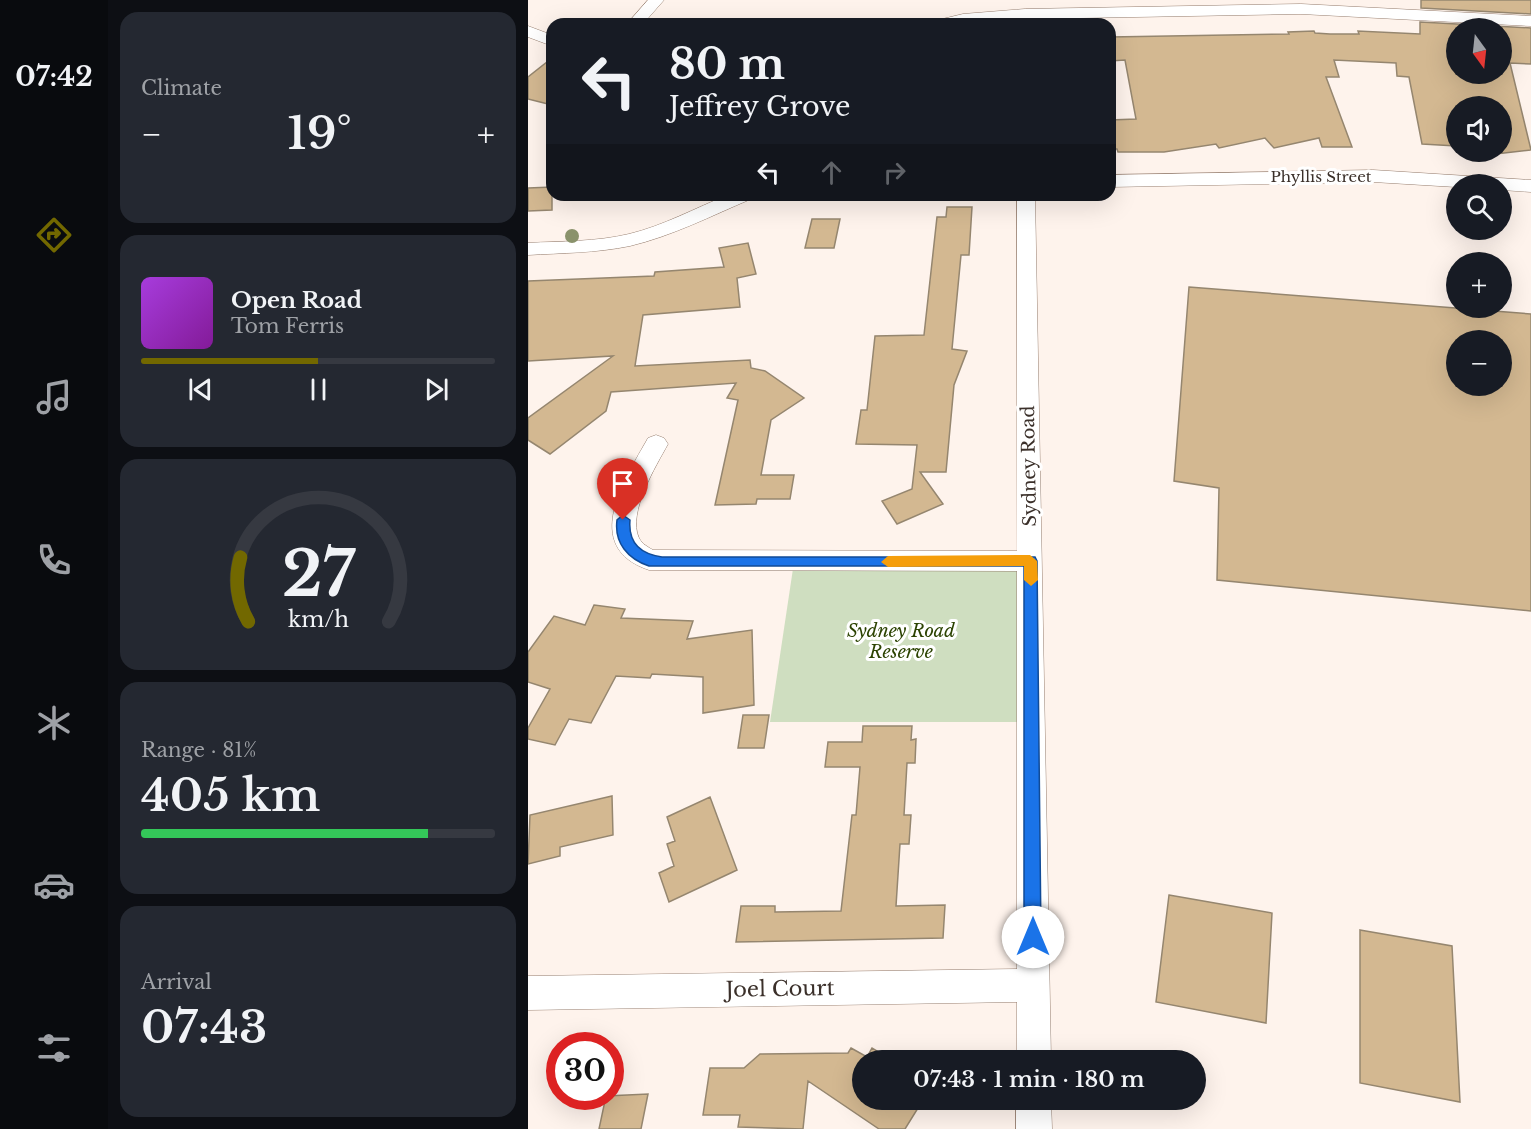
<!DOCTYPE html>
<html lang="en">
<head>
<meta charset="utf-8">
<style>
	:root { --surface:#171b24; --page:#242831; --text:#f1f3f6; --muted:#9ea1a6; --line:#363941; --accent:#726800 }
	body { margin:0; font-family:"Libre Baskerville",serif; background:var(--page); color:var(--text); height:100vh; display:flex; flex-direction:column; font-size:22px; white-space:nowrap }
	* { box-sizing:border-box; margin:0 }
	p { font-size:20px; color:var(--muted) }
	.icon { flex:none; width:33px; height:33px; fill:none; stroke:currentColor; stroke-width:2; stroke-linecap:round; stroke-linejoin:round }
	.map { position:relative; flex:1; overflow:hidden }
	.details { display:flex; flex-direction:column; gap:12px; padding:12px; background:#0d0f14; width:420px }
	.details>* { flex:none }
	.hud { position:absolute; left:18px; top:18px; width:570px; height:183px; border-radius:18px; box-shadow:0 6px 24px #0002; background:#171b24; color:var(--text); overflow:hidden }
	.needle { width:39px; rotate:165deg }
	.fabs { position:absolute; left:918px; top:18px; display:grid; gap:12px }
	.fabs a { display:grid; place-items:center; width:66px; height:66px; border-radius:50%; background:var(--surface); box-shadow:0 6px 24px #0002; font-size:30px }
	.speed { position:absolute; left:18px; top:1032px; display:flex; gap:12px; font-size:30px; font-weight:700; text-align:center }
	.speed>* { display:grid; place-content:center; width:78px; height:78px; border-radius:50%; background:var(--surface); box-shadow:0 6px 24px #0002; line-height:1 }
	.speed .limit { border:9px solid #d22; background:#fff; color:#111 }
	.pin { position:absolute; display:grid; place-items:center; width:51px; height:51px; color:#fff; margin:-62px -26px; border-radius:50% 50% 50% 0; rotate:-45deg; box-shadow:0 0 6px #0007 }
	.pin .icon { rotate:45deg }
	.me { position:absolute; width:66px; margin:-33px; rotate:0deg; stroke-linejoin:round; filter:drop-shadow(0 0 4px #0008) }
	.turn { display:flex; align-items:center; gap:21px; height:126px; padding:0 24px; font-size:27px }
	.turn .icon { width:78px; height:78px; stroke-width:2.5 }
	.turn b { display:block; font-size:42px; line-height:51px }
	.lanes { display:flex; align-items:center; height:57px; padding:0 24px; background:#0003; justify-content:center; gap:30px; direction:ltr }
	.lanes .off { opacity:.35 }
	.big { font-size:45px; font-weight:600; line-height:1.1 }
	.details .tile { flex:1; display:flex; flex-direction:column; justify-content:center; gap:9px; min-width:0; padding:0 21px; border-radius:18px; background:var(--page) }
	.details .dial { align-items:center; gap:0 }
	.dial svg { height:156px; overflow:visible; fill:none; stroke:var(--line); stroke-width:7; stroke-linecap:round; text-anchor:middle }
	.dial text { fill:var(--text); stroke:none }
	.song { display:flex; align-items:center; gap:18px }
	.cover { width:72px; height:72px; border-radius:9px; background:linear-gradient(135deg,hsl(280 70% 55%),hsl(290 70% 35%)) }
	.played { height:6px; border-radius:3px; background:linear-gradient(90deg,var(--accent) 50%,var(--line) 50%) }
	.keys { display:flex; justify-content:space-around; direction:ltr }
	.heat { display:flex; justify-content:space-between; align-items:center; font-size:33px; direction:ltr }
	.charge { height:9px; border-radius:4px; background:linear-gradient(90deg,#34c759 81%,var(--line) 0) }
	.trip { position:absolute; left:324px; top:1050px; width:354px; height:60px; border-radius:30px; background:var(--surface); box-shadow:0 6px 24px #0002; font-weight:600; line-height:60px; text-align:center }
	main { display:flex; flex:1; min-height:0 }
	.tab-bar { display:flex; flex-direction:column; width:108px; justify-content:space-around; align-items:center; background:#090b0e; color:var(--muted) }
	.tab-bar .icon { width:42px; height:42px }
	.tab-bar .current { color:var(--accent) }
	.tab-bar b { font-size:27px; color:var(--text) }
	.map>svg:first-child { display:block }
	.green { fill:#cfdec0 }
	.building { fill:#d3b891; stroke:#95866f; stroke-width:1.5; fill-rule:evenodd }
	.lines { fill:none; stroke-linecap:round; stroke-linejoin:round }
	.street-casing { stroke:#977f70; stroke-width:1 }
	.street { fill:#fff; fill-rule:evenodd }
	.tree { fill:#8a926b }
	.route { fill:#1a73e8; stroke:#114b97; stroke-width:1.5 }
	.slow { fill:#f59e0b }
	.labels { text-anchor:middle; stroke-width:6; stroke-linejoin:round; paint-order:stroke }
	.far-street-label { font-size:15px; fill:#3b302a; stroke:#fff }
	.street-label { font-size:18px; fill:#3b302a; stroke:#fff }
	.park-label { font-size:18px; font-style:italic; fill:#2c4302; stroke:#fff }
	.near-street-label { font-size:21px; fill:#3b302a; stroke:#fff }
</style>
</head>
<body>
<main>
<nav class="tab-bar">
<b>07:42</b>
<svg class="icon current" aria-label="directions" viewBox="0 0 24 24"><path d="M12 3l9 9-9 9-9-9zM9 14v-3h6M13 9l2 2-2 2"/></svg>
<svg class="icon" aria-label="music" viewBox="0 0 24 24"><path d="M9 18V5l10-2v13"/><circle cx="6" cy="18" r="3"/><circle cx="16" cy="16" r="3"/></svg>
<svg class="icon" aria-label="phone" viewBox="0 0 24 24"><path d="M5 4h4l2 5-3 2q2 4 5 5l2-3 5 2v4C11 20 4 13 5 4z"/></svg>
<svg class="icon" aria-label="climate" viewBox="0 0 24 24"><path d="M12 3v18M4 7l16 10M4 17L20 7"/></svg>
<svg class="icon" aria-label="car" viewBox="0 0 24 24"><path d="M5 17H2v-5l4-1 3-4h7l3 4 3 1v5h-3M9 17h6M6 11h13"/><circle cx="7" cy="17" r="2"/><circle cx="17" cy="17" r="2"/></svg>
<svg class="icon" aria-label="filters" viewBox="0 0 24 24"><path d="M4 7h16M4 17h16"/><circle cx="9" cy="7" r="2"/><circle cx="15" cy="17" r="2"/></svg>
</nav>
<section class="details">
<div class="tile"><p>Climate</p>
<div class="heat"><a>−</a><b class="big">19°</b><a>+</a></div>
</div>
<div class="tile">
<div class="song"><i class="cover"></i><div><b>Open Road</b><p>Tom Ferris</p></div></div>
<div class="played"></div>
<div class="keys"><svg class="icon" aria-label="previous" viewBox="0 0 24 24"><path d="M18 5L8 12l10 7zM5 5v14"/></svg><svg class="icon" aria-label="pause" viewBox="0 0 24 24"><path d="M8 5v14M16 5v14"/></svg><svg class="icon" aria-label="next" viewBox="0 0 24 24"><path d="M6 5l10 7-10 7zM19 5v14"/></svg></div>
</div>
<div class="tile dial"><svg viewBox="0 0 100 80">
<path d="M14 69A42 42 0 1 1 86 69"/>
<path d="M14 69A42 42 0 0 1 10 36" stroke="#726800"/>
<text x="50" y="56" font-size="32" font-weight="700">27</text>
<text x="50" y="72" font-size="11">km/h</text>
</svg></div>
<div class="tile"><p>Range · 81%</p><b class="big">405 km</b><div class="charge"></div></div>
<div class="tile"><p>Arrival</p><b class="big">07:43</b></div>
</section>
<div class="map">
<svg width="1003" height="1129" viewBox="0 0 1003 1129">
	<rect width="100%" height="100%" fill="#fef3ec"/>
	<path class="green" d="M502,561l1,161h-261l24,-160z"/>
	<path class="building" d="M893,0h110v14l-110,-6z
		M892,22l111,6v36l-21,-1 21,87 -44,5 -2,-3h17v-46h-46v40l-34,-2 -13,-67 -12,-1 -1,-13 -62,-3 5,17h-13l26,70h-30l-3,-9 -45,10 -9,-10 -46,10 -3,-4 -52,8h-46l-1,-3h-7v-29l26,-1 -11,-59 -15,1v-24l179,-3 -1,-2 26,-1 1,2 15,1h29l-1,-3 62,3zM928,28h46v46h-46z
		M24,58v47l-24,-6v-22z
		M24,187v23l-24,1v-23z
		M419,207h25l-3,48h-8l-9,94 15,2 -13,34 -8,87h-26l23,32 -46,20 -15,-23 30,-12 5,-44 -61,-1 5,-34h6l8,-74 49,-1 13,-118h9z
		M284,219h28l-6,29h-29z
		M220,243l8,31 -19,4 3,29 -97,8 -8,51 115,-6 1,8 14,3 39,27 -33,22 -10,55h33l-4,24h-33l-1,5 -41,1 23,-105 -11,-2 9,-15 -125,9 -5,19 -56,43 -22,-14v-22l85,-62 -85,5v-80l126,-5 1,-4 69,-5 -5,-19z
		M661,287l342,27v297l-314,-31 2,-92 -45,-7zM928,340h46v46h-46z
		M66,605l31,4 -4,9 72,3 -6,18 65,-9 2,75 -51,8v-36l-51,-3 -2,4 -34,-2 -25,47 -22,-4 -14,26 -27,-6v-11l22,-39 -22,-7v-30l26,-36 31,9z
		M215,715h26l-5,33h-26z
		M335,726h49l-1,14 5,-1 -1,24h-8l-3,52h7l-2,29h-9l-4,62 49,-1 -2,33 -207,4 5,-36h34v6l66,-1 11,-96h4l4,-48h-35l3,-25h34z
		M84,796l1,39 -53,12v9l-32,8 2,-49z
		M182,797l27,73 -68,32 -10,-29 15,-7 -7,-22 8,-3 -8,-24z
		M641,895l103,18 -6,110 -110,-21z
		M832,930l92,16 8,156 -100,-19z
		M323,1048l16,9 5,-9 20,12h-30v40h61l-18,29h-26l-71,-48 -5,48 -65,-2 2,-12h-37l7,-47h34l16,-14 88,-1z
		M120,1094l-7,35h-42l7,-33z"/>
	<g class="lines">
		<defs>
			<path id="street" d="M120,0h16l-21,24h-16z
				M773,4l230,12v10l-230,-12 -276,5 -93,5 2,-3 29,-7 62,-5z
				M0,26l24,9v11l-24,-9z
				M845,170l158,10v12l-29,-2v-6h-46v3l-83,-5 -263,5v-12z
				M200,195h25l-2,4c-40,17 -79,37 -121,47 -34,7 -68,7 -102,9v-12c33,-2 68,-1 101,-9 34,-8 66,-26 99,-39z
				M489,195h18l16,865h-34v-58l-489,8v-34l489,-7v-398l-368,-1c-69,-23 -24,-91 -1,-132l8,-3 8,3 4,6c-12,22 -41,69 -29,94 3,6 9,9 14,12l364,1z
				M488,1100h35l1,29h-36z"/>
		</defs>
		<use href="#street" class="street-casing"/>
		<use href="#street" class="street"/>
	</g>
	<circle class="tree" cx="44" cy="236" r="7"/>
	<path class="route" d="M95,515l7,5c-2,22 10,34 32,37h373l2,4 4,376 -2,6 -6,3 -7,-3 -2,-6v-371h-375c-21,-7 -35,-23 -32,-46z"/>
	<path class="slow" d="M502,555l7,6 1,19 -7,6 -7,-6v-14l-136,1 -7,-5 7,-6z"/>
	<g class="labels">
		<g class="far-street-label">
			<text x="793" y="182">Phyllis Street</text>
		</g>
		<g class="street-label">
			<text transform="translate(501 466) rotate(-91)" y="6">Sydney Road</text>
		</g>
		<g class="park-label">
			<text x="373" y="637">Sydney Road<tspan x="373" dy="21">Reserve</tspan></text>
		</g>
		<g class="near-street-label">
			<text transform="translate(252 989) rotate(-1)" y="7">Joel Court</text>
		</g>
	</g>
</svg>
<div class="fabs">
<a><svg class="needle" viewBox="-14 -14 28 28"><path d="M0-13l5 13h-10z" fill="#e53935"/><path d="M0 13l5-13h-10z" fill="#9ea1a6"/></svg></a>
<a><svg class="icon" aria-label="sound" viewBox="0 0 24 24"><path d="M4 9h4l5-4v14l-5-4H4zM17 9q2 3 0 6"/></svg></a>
<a><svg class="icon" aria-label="search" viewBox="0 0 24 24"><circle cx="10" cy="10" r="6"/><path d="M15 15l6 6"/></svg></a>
<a>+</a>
<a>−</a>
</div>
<div class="speed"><div class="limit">30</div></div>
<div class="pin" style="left:95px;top:520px;background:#d93025"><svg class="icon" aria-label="arrive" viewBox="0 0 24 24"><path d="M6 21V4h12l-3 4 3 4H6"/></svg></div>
<svg class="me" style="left:505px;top:937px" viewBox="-20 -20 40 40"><circle r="19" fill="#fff"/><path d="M0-13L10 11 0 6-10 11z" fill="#1a73e8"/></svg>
<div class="trip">07:43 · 1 min · 180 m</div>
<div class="hud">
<div class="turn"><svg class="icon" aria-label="left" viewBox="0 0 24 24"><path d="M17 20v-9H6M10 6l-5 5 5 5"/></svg><div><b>80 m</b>Jeffrey Grove</div></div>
<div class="lanes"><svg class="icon" aria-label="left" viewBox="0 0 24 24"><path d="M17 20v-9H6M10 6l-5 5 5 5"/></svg><svg class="icon off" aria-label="ahead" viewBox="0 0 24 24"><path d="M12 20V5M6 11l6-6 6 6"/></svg><svg class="icon off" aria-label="right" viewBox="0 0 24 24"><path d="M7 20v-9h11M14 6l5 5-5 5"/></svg></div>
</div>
</div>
</main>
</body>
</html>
